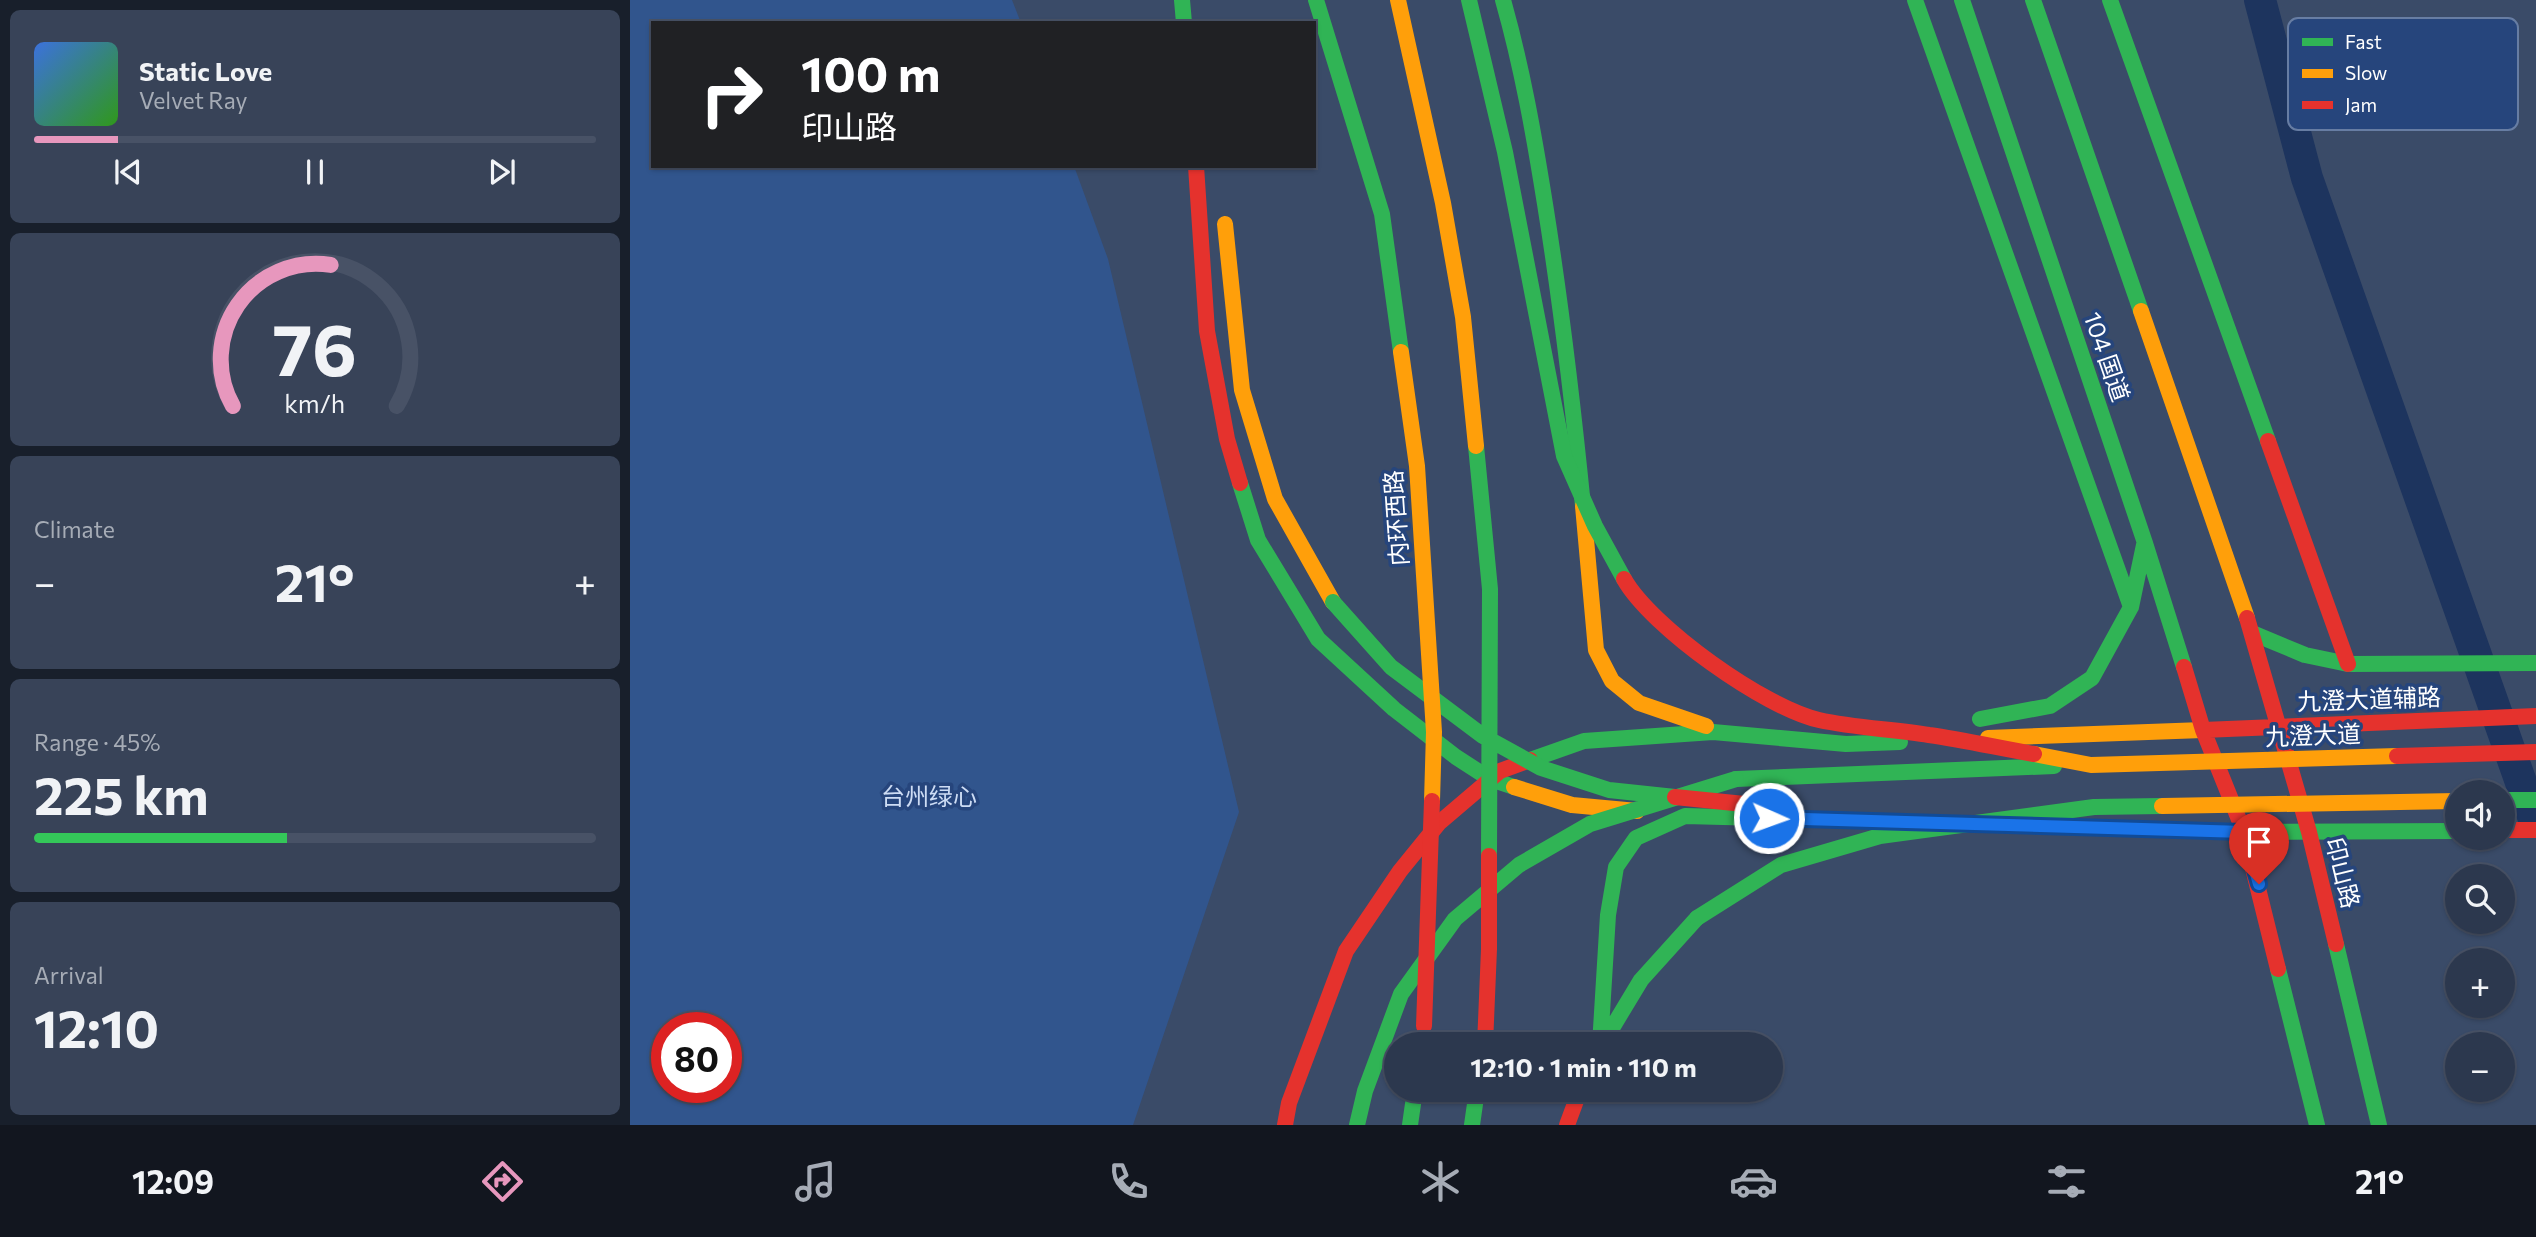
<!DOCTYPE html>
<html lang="en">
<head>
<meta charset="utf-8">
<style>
	:root { --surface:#2c384e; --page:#384358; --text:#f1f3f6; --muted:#a6acb6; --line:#485266; --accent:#e797bd }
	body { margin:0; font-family:Commissioner,"Noto Sans SC",sans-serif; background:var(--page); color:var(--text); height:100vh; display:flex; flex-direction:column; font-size:26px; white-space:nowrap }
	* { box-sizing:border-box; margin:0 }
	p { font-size:23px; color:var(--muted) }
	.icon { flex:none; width:38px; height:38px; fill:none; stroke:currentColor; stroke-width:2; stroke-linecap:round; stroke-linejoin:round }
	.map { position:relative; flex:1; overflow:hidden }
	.sheet { display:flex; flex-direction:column; gap:10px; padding:10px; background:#181f2b; width:630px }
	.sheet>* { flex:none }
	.banner { position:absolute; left:21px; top:21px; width:665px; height:147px; border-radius:0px; box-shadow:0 2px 5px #0004,0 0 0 2px var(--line); background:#202124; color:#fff; overflow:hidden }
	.buttons { position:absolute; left:1815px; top:780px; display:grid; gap:14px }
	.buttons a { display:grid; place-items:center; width:70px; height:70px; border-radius:50%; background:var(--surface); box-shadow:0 2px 5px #0004,0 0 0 2px var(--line); font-size:35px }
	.speed { position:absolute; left:21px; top:1012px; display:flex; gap:14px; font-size:35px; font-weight:700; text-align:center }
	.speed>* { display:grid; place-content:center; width:91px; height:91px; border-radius:50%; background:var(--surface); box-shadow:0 2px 5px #0004,0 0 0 2px var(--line); line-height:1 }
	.speed .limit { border:10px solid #d22; background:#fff; color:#111 }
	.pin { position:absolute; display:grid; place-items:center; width:60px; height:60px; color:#fff; margin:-72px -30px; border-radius:50% 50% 50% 0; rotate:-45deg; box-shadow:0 0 7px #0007 }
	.pin .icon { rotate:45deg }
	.me { position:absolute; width:77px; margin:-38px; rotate:92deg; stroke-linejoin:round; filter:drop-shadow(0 0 5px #0008) }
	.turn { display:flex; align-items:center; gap:24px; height:147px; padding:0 35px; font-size:32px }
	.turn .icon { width:91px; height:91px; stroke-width:2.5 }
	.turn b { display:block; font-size:49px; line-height:60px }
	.big { font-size:52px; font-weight:700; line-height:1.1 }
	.sheet .card { flex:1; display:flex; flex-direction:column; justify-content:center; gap:10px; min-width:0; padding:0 24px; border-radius:10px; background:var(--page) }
	.sheet .dial { align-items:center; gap:0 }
	.dial svg { height:182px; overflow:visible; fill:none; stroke:var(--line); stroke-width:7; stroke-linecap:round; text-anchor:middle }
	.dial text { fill:var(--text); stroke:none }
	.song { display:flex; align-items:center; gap:21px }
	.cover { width:84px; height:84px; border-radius:10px; background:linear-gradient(135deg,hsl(220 70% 55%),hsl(110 70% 35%)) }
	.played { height:7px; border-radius:4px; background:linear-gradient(90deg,var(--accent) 15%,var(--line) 15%) }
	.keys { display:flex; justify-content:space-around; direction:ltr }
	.heat { display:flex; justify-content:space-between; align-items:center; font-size:38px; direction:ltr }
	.charge { height:10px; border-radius:5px; background:linear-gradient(90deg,#34c759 45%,var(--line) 0) }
	.trip { position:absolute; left:754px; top:1032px; width:399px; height:70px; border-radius:35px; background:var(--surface); box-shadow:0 2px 5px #0004,0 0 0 2px var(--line); font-weight:700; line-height:70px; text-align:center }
	.tabs { display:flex; height:112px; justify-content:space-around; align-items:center; background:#12161f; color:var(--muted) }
	.tabs .icon { width:49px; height:49px }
	.tabs .on { color:var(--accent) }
	.tabs b { font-size:32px; color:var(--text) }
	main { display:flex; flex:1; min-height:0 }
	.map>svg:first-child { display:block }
	.green { fill:#31558d; fill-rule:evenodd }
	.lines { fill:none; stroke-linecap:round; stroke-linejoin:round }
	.canal { stroke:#1d345e; stroke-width:32 }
	.fast { stroke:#30b455; stroke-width:16 }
	.slow { stroke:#ff9f0a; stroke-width:16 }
	.jam { stroke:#e5322d; stroke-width:16 }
	.fast-bridge { stroke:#30b455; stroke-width:16 }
	.slow-bridge { stroke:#ff9f0a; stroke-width:16 }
	.jam-bridge { stroke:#e5322d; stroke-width:16 }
	.route-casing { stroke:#114b97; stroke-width:18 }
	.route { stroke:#1a73e8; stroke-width:12 }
	.labels { text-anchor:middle; stroke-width:7; stroke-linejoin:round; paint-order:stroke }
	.street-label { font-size:24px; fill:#fff; stroke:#26457c }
	.park-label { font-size:24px; fill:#cddcf4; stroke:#26457c }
	.key { fill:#26457c; stroke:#677da3; stroke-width:2 }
	.key-label { font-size:19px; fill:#fff }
</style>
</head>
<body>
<main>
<section class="sheet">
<div class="card">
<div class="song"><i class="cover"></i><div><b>Static Love</b><p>Velvet Ray</p></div></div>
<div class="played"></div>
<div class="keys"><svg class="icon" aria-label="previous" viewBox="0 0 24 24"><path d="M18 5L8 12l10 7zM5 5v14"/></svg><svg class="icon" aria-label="pause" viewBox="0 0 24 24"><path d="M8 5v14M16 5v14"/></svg><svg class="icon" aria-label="next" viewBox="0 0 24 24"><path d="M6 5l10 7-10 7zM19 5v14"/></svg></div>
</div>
<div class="card dial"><svg viewBox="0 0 100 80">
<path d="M14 69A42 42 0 1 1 86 69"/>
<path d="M14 69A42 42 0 0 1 57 7" stroke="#e797bd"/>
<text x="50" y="56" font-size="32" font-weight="700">76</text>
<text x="50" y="72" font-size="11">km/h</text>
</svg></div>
<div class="card"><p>Climate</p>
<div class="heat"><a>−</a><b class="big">21°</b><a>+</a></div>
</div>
<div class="card"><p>Range · 45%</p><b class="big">225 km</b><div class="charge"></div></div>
<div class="card"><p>Arrival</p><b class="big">12:10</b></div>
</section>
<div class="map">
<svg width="1906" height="1125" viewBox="0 0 1906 1125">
	<rect width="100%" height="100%" fill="#3a4b68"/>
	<path class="green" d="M0,0h382l9,23h-368v143h421l34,93 131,553 -106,313h-503zM37,1027h59v60h-59z"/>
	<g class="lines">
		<path class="canal" d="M1630,0l47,178 227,641"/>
		<path class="fast" d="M552,0l2,23
			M873,0c19,67 31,135 42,204 16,100 28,201 38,302
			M1285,0l216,607
			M1332,0l183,543 39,124
			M1403,0l108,311
			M1480,0l158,441
			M610,483l18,57 60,99 76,70 62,48 34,22 24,8
			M1622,633l53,22 43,9 188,-1
			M1350,719l70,-13 42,-28 39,-71 13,-62
			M900,760l54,-19 129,-9 133,12 54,-2
			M1106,779l318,-13
			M1872,800h34
			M1614,832l213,-1
			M1706,944l43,181
			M1648,969l39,156
			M973,1043l38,-63 56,-62
			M970,1045l8,-130 8,-48 20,-29 49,-22 231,6
			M780,1125l5,-35
			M842,1125l5,-35"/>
		<path class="slow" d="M595,224l17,166 33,109 58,103
			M1511,311l106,307
			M953,506l13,144 16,31 27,22 67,23
			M1358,738l215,-8
			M884,787l58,18 65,6
			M1405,826l209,6"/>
		<path class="jam" d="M566,166l11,165 20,108 13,44
			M1638,441l80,223
			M1617,618l62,214 27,112
			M1554,667l19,63 41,102 34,137
			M1573,730l333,-14
			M1872,830h34
			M655,1125l4,-22 57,-152 54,-80 39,-48 61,-52 30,-11
			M937,1125l13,-35"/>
		<path class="fast-bridge" d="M686,0l66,214 19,138
			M839,0l36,152 59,304 31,70 29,53
			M846,446l14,143 -1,267
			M703,602l58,65 92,69 58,32 68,22 66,7
			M1067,918l84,-53 99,-29 214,-29 68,-1
			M727,1125l8,-34 36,-97 54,-75 64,-54 71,-41 146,-45"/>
		<path class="slow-bridge" d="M768,0l45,203 20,114 13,129
			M771,352l16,114 17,266 -2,69
			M1404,754l57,11 306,-9
			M1532,806l295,-5"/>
		<path class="jam-bridge" d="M994,579c27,48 141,129 195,141 36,8 74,9 110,15 35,5 70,13 105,19
			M1767,756l139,-4
			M1045,797l119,12
			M794,1026l8,-225
			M855,1045l4,-96v-93"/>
	</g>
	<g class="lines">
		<defs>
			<path id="route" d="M1139,818l475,14 15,52"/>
		</defs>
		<use href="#route" class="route-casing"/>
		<use href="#route" class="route"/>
	</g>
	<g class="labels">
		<g class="street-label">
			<text transform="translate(1476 357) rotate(71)" y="8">104 国道</text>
			<text transform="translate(767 518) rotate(-94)" y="8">内环西路</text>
			<text transform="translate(1739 700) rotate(-2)" y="8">九澄大道辅路</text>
			<text transform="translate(1683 736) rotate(-2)" y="8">九澄大道</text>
			<text transform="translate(1712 873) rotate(76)" y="8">印山路</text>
		</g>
		<g class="park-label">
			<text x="299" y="805">台州绿心</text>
		</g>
	</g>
	<rect x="1658" y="18" width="230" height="112" rx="10" class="key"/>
	<rect x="1672" y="38" width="31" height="8" fill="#30b455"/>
	<rect x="1672" y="69" width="31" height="9" fill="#ff9f0a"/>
	<rect x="1672" y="101" width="31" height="8" fill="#e5322d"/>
	<g class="key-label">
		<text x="1715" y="49">Fast</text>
		<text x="1715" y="80">Slow</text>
		<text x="1715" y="112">Jam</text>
	</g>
</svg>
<div class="buttons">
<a><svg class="icon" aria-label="sound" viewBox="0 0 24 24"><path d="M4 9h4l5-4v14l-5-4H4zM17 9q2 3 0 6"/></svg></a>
<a><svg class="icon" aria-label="search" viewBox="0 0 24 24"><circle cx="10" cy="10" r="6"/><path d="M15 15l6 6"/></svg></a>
<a>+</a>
<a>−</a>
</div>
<div class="speed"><div class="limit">80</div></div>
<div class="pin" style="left:1629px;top:884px;background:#d93025"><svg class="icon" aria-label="arrive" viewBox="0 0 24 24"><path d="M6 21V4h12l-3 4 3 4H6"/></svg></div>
<svg class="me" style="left:1139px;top:818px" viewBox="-20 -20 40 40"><circle r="17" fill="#1a73e8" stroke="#fff" stroke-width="3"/><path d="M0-11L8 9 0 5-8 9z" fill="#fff"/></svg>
<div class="trip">12:10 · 1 min · 110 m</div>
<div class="banner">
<div class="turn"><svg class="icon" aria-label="right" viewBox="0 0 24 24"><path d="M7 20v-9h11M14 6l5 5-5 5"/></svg><div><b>100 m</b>印山路</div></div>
</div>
</div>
</main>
<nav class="tabs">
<b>12:09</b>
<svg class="icon on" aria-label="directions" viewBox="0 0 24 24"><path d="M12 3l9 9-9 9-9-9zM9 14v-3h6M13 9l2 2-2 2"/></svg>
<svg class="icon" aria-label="music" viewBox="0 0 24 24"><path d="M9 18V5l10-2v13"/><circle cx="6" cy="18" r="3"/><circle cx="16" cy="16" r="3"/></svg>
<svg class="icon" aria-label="phone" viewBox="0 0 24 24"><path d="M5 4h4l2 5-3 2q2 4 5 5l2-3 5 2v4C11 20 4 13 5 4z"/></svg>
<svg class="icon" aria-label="climate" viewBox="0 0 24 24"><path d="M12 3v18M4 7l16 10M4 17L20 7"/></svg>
<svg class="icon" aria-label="car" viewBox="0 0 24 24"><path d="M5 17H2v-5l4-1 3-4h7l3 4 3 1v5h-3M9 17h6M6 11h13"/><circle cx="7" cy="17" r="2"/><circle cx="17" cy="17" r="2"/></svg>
<svg class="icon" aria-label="filters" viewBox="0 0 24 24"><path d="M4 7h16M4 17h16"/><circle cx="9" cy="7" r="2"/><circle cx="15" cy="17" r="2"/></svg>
<b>21°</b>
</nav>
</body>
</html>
